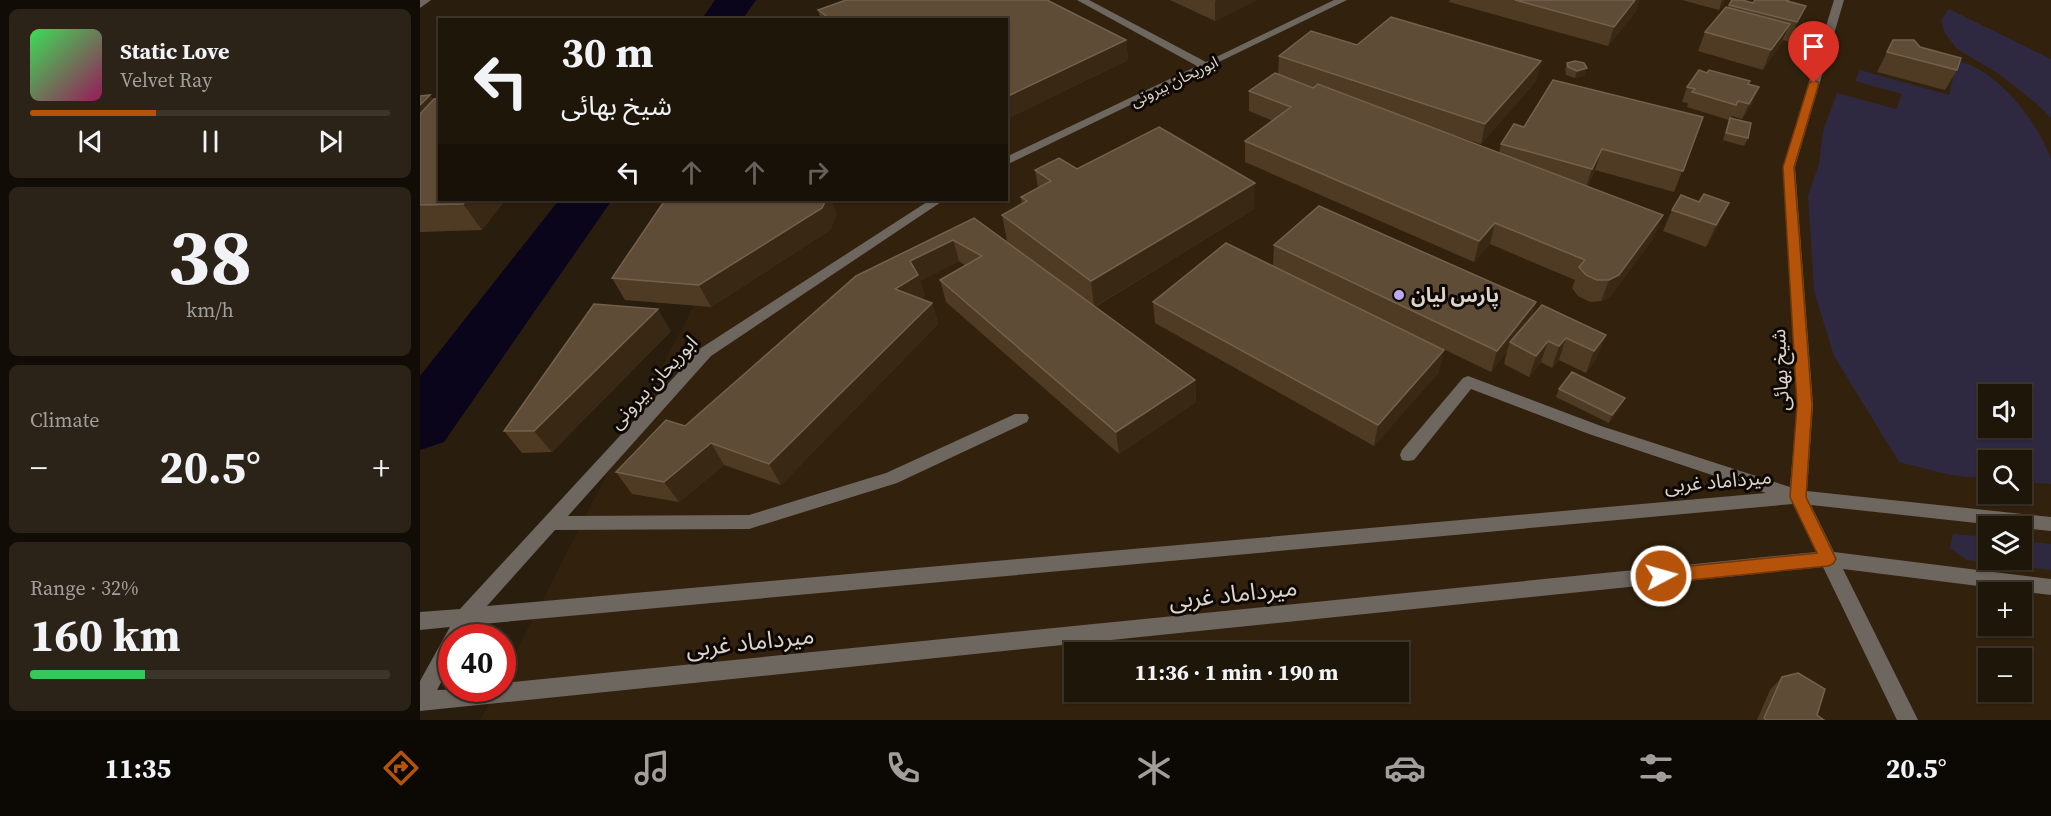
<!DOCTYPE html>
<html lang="en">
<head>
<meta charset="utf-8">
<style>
	:root { --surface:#1f160a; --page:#2c2318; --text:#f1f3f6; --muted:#a19f9c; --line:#3c352b; --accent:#b45309 }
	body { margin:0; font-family:"Source Serif 4","Noto Sans Arabic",serif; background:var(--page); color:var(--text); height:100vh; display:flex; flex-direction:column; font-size:22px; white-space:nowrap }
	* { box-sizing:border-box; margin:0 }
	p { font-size:20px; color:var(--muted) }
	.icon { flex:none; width:33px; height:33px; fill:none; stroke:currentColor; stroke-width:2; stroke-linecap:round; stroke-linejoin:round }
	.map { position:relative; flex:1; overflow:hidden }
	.drawer { display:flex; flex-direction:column; gap:9px; padding:9px; background:#110c06; width:420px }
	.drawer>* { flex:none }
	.guide { position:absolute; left:18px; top:18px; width:570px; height:183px; border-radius:0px; box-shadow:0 2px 4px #0004,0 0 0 2px var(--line); background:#1f160a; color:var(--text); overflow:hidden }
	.buttons { position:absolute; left:1558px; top:384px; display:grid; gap:12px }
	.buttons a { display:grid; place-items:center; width:54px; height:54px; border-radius:0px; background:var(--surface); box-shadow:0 2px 4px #0004,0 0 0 2px var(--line); font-size:30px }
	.speed { position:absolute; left:18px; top:624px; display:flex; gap:12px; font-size:30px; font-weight:700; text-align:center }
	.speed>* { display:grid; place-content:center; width:78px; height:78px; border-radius:50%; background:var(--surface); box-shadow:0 2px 4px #0004,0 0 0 2px var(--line); line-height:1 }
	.speed .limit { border:9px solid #d22; background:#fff; color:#111 }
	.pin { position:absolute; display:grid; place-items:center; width:51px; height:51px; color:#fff; margin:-62px -26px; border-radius:50% 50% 50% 0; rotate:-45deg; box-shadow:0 0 6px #0007 }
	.pin .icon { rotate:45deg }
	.me { position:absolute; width:66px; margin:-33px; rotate:84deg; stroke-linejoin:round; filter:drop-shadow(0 0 4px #0008) }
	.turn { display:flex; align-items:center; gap:21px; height:126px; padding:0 24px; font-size:27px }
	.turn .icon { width:78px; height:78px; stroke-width:2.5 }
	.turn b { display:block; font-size:42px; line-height:51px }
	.lanes { display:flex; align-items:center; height:57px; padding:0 24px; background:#0003; justify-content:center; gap:30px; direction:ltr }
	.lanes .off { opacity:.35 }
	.big { font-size:45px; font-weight:700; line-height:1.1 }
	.drawer .widget { flex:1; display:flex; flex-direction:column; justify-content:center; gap:9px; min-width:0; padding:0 21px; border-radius:9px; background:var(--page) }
	.drawer .dial { align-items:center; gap:0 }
	.dial b { font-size:78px; line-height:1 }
	.song { display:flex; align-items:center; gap:18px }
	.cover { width:72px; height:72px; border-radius:9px; background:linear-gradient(135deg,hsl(130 70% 55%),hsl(330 70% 35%)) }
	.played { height:6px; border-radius:3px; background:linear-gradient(90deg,var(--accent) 35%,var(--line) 35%) }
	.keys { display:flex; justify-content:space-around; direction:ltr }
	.heat { display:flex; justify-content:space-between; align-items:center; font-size:33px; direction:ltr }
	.charge { height:9px; border-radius:4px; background:linear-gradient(90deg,#34c759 32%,var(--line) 0) }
	.trip { position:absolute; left:644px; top:642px; width:345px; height:60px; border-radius:0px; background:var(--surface); box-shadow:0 2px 4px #0004,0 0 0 2px var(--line); font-weight:700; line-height:60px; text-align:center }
	.dock { display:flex; height:96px; justify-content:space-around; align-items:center; background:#0c0904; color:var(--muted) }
	.dock .icon { width:42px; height:42px }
	.dock .selected { color:var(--accent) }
	.dock b { font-size:27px; color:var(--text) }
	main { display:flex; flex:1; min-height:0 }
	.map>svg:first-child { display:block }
	.built { fill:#32220d; fill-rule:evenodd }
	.green { fill:#2e2940; fill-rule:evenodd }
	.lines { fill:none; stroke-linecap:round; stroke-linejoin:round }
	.river { fill:#0b051b; fill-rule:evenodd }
	.minor { fill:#6e6760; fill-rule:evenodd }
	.wall { fill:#4f3b24 }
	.shaded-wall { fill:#392814 }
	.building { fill:#5e4c36; stroke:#72614d; stroke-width:1.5 }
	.route { fill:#b45309; stroke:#753606; stroke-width:1.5 }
	.poi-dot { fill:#bcaaf6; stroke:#0e0804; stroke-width:2 }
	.labels { text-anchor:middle; stroke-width:6; stroke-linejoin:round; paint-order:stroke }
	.far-street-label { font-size:16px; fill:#dcd4ca; stroke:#0e0804 }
	.poi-label { font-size:20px; font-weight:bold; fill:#dcd4ca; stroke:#0e0804; text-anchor:start }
	.street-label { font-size:20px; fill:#dcd4ca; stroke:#0e0804 }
	.near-street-label { font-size:24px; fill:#dcd4ca; stroke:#0e0804 }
</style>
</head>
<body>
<main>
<section class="drawer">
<div class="widget">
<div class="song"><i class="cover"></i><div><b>Static Love</b><p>Velvet Ray</p></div></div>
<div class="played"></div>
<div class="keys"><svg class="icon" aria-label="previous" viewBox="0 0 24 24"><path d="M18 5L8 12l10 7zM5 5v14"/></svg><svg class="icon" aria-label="pause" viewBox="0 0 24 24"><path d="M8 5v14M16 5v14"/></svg><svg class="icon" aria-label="next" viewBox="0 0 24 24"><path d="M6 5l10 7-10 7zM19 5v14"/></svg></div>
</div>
<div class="widget dial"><b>38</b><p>km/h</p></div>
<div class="widget"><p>Climate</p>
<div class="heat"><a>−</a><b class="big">20.5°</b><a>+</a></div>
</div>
<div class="widget"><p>Range · 32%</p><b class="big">160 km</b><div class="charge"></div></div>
</section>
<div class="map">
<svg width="1631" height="720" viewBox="0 0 1631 720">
	<rect width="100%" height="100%" fill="#291d0e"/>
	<path class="built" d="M431,0h1200v720h-1571l17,-31 5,-1 1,-11 245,-477h258v-180zM1569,394h33v34h-33zM1569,460h33v34h-33zM1569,526h33v34h-33zM1569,592h33v34h-33zM654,652h324v40h-324zM1569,658h33v34h-33z"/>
	<path class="green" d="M1529,9l102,50v59l-14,-14 -38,-30 -42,-25 -12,-16 -4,-13z
		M1535,59c10,4 21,8 30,14 29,20 54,54 66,86v325l-29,-2v-22h-33v19l-39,-4 -51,-13 -65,-106 -20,-65 -6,-95 11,-32 4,-33 14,-38 59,16 6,-15 -47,-13 5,-11 89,25 5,-20 -23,-8zM1569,394h33v34h-33z
		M1533,534l36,3v23h33v-19l29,3v26l-84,-10 -17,-12z"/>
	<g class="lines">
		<path class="river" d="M295,0h41l-14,20h-41z
			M139,200h53l-168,242 -24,8v-74z"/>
		<path class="minor" d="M0,0h11l-11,8z
			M657,0h12l117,62 128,-62h13l-341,165v-8l191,-91z
			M1414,0h10l-49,167 18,238 -6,86 244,26v14l-240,-26 23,47 217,27v16l-208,-26 75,151h-21l-74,-153 -1403,144v-30l30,-54 -30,3v-18l40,-3 241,-261 229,-148h14l-233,156 -143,160 181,-1 137,-42 129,-59h12l2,4 -2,4 -130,61 -148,46 -194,1 -68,76 1279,-113 -177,-59 -118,-45 -57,71 -6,1 -6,-1 -2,-5 2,-5 61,-72 5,-2 133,50 189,61 7,-82 -14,-238zM1373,504l23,48 -1314,131v5l-65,2 15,-28v-24h12l7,-13z"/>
	</g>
	<path class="wall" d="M426,0h201l79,40 2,20 -122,59v-99h-185l-3,-10z
		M750,0h87l-42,21z
		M1030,0h189l-3,11 -28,35 -159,-44z
		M1262,0h43l-6,10z
		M1335,0h35l-1,2 17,4 -17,36 -6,-2 -20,30 -65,-19 7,-19 23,-25 1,-2 24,-2z
		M1473,40l27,7 37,23 -12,20 -68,-18z
		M937,45l184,16 -5,20 -55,63 -40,-13 58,22 2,-9 23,-17 179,-10 -29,75 -79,-22 -8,17 67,50 -44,60 -9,4 -11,1 -12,-6 -6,-8 3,-8 -85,-36 -16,18 -229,-100v-21l28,-20 -24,-10v-20l29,-16 1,-19z
		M1147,63l18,12 -10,3 -9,-3 -1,-5z
		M1287,73l43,8 -1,3 4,18 -11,17 -10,-3 -1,2 17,20 -4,8 -21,-6 6,-20 -42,-13 1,-4 -6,-1 5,-15z
		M0,96l13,4 72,100 -23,30 -62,2z
		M657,169l177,40 -159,98 100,73 1,22 -77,52 -173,-152 -6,-22 26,-14 -7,-5 -39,20 5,15 -4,2 11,5 6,21 -157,161 -57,-20 -45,37 -47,-8 -16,-22 69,-46 289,-208 110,81 -77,-58 -5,-26 20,-11 -1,-7 17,-9 -3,-18z
		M1252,210l47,14 -13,23 -43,-16z
		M417,214l-7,16 -119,77 -86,-7 -13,-22z
		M854,245l262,57 -5,16 75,17 -9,22 -11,16 -27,-13 -7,8 -11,-6 -12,15 -25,-13 3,-13 -16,21 -112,-54 60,54 -65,74 -219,-123 -2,-21 120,-36z
		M251,331l-119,121 -30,1 -18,-22z
		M1139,389l66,9 -4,8 -12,17 -53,-26z
		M1362,677l35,38 7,5h-67l13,-30z"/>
	<path class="shaded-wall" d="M797,0h40l-42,21v-20z
		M1215,0h4l-3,11 -28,35 6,-19z
		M1302,0h3l-6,10z
		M1386,6l-9,19 -8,17 8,-20z
		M1370,24l-9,19 -18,27 8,-20z
		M706,40l2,20 -122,59v-22z
		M1121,61l-5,20 -55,63 4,-20z
		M1167,68l-2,7 -10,3 2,-7z
		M1339,87l-6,15 -11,17 7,-15z
		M10,95l10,15 -20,8v-13z
		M1182,149l-7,21 -10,20 7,-21z
		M835,183l-1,26 -160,98 -3,-26z
		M47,200h38l-23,30 -19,-26z
		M406,200h5l6,14 -7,16 -119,77 -12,-22z
		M1309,203l-10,21 -13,23 10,-22z
		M1243,215l-9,22 -44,60 -9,4 8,-21z
		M1075,223l-5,21 -16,18 5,-21z
		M533,240l6,21 -39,20 5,15 -23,14 -7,-21 15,-28z
		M1116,302l-7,22 -19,18 -3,9 -16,21 6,-21z
		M512,303l6,21 -157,161 -12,-21z
		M238,309l13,22 -119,121 -18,-21z
		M1186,335l-9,22 -11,16 8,-22z
		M1146,338l-7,22 -7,8 7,-22z
		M1128,341l-7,21 -12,15 7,-21z
		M1024,350l-5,22 -65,74 4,-21z
		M775,380l1,22 -77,52 -3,-22z
		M1205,398l-4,8 -12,17 3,-8z
		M291,443l13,22 -45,37 -15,-20z"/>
	<path class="building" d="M426,0h201l79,40 -120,57v-77h-174l-14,-10z
		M1095,0h120l-21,27z
		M1312,0h10l11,3 2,-3h33l-1,1 19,5 -9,16 -68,-17z
		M1306,7l64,17 -19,26 -66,-18z
		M971,17l150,44 -56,63 -206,-68 32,-25 46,14z
		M1473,40h21l6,7 41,11 -4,12 -70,-18z
		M1155,61l9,2 3,5 -10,3 -9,-4 -1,-4z
		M1279,70l8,3 2,-3 41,11 -2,3 11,3 -10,17 -11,-3 -2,4 -44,-13 3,-3 -8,-2z
		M855,73l38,15 5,-4 345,131 -44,60 -10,5h-12l-11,-5 -7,-8 6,-7 -90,-37 -16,18 -234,-100 46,-34 -42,-16z
		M1133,80l150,37 -20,54 -81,-22 -10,20 -91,-25 13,-20 10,3z
		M10,95l-10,10v-9z
		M20,98v102h27l-4,4 -43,1v-91l14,-15z
		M1310,118l21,5 -3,15 -22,-5z
		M739,127l96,56 -164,98 -89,-66 25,-14 -6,-4 30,-16 -16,-11 24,-12 18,11z
		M1284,194l25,9 -13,22 -44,-15 9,-15 18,7z
		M245,200h161l-4,8 -123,77 -87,-7z
		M899,206l217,96 -39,49 -223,-106z
		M554,218l221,162 -79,52 -176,-152 42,-24 -29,-16 -43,21 8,14 -23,14 37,14 -163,161 -58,-21 -47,39 -48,-10 50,-52 19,6 171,-150z
		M806,243l218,107 -66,75 -225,-123z
		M174,304l64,5 -124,122h-30z
		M1122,305l64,30 -12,16 -28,-13 -7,8 -11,-5 -12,15 -26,-14z
		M1152,372l53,26 -13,17 -53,-26z
		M1378,673l27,16 -8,26 7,5h-58l-2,-2 18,-41z"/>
	<path class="route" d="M1394,80l5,3 -25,84 18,238 -6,92 30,62 -3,5 -5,2 -167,17 -6,-2 -3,-5 3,-5 6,-2 156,-16 -27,-56 7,-92 -14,-238 26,-84z"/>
	<circle class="poi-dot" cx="979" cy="295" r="6"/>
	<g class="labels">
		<g class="far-street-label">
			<text transform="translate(754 81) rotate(-26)" y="6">ابوریحان بیرونی</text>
		</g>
		<g class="poi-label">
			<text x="991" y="302">پارس لیان</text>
		</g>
		<g class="street-label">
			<text transform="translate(1360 370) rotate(-93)" y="7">شیخ بهائی</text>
			<text transform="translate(233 382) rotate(-47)" y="7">ابوریحان بیرونی</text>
			<text transform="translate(1298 481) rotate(-5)" y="7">میرداماد غربی</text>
		</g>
		<g class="near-street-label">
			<text transform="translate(813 594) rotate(-6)" y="8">میرداماد غربی</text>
			<text transform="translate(330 642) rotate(-6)" y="8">میرداماد غربی</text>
		</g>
	</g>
</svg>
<div class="buttons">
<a><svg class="icon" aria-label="sound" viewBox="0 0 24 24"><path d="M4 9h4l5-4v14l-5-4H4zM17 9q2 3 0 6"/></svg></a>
<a><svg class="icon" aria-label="search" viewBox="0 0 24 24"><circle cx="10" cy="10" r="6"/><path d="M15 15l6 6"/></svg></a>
<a><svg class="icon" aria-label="layers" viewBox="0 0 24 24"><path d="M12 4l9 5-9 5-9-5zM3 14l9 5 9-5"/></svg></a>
<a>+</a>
<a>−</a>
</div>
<div class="speed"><div class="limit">40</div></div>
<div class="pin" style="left:1394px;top:83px;background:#d93025"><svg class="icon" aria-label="arrive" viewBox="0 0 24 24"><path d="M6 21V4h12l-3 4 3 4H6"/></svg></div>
<svg class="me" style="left:1241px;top:576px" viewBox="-20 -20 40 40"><circle r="17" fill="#b45309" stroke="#fff" stroke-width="3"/><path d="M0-11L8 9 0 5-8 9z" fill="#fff"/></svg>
<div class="trip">11:36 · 1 min · 190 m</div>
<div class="guide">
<div class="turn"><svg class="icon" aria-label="left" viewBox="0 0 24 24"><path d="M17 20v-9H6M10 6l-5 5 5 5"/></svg><div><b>30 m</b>شیخ بهائی</div></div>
<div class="lanes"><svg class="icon" aria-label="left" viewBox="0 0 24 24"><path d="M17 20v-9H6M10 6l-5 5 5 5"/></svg><svg class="icon off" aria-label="ahead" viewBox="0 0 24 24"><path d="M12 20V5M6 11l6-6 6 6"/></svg><svg class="icon off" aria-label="ahead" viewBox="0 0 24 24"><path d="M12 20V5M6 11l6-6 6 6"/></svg><svg class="icon off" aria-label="right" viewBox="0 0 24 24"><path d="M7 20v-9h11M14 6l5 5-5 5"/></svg></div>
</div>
</div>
</main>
<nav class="dock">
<b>11:35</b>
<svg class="icon selected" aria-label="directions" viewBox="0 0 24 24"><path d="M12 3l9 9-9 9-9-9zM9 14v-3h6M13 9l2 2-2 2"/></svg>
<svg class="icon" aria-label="music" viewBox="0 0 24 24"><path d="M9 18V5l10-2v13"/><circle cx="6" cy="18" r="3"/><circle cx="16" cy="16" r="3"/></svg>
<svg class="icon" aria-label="phone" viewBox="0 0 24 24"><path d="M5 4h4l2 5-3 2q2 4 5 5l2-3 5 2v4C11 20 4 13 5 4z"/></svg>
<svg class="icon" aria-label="climate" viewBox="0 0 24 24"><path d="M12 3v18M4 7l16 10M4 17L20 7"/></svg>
<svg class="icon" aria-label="car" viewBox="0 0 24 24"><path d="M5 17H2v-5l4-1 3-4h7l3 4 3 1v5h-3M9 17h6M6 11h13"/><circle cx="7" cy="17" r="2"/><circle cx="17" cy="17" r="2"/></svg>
<svg class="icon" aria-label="filters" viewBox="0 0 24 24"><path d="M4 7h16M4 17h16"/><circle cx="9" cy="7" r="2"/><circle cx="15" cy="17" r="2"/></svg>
<b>20.5°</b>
</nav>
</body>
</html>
